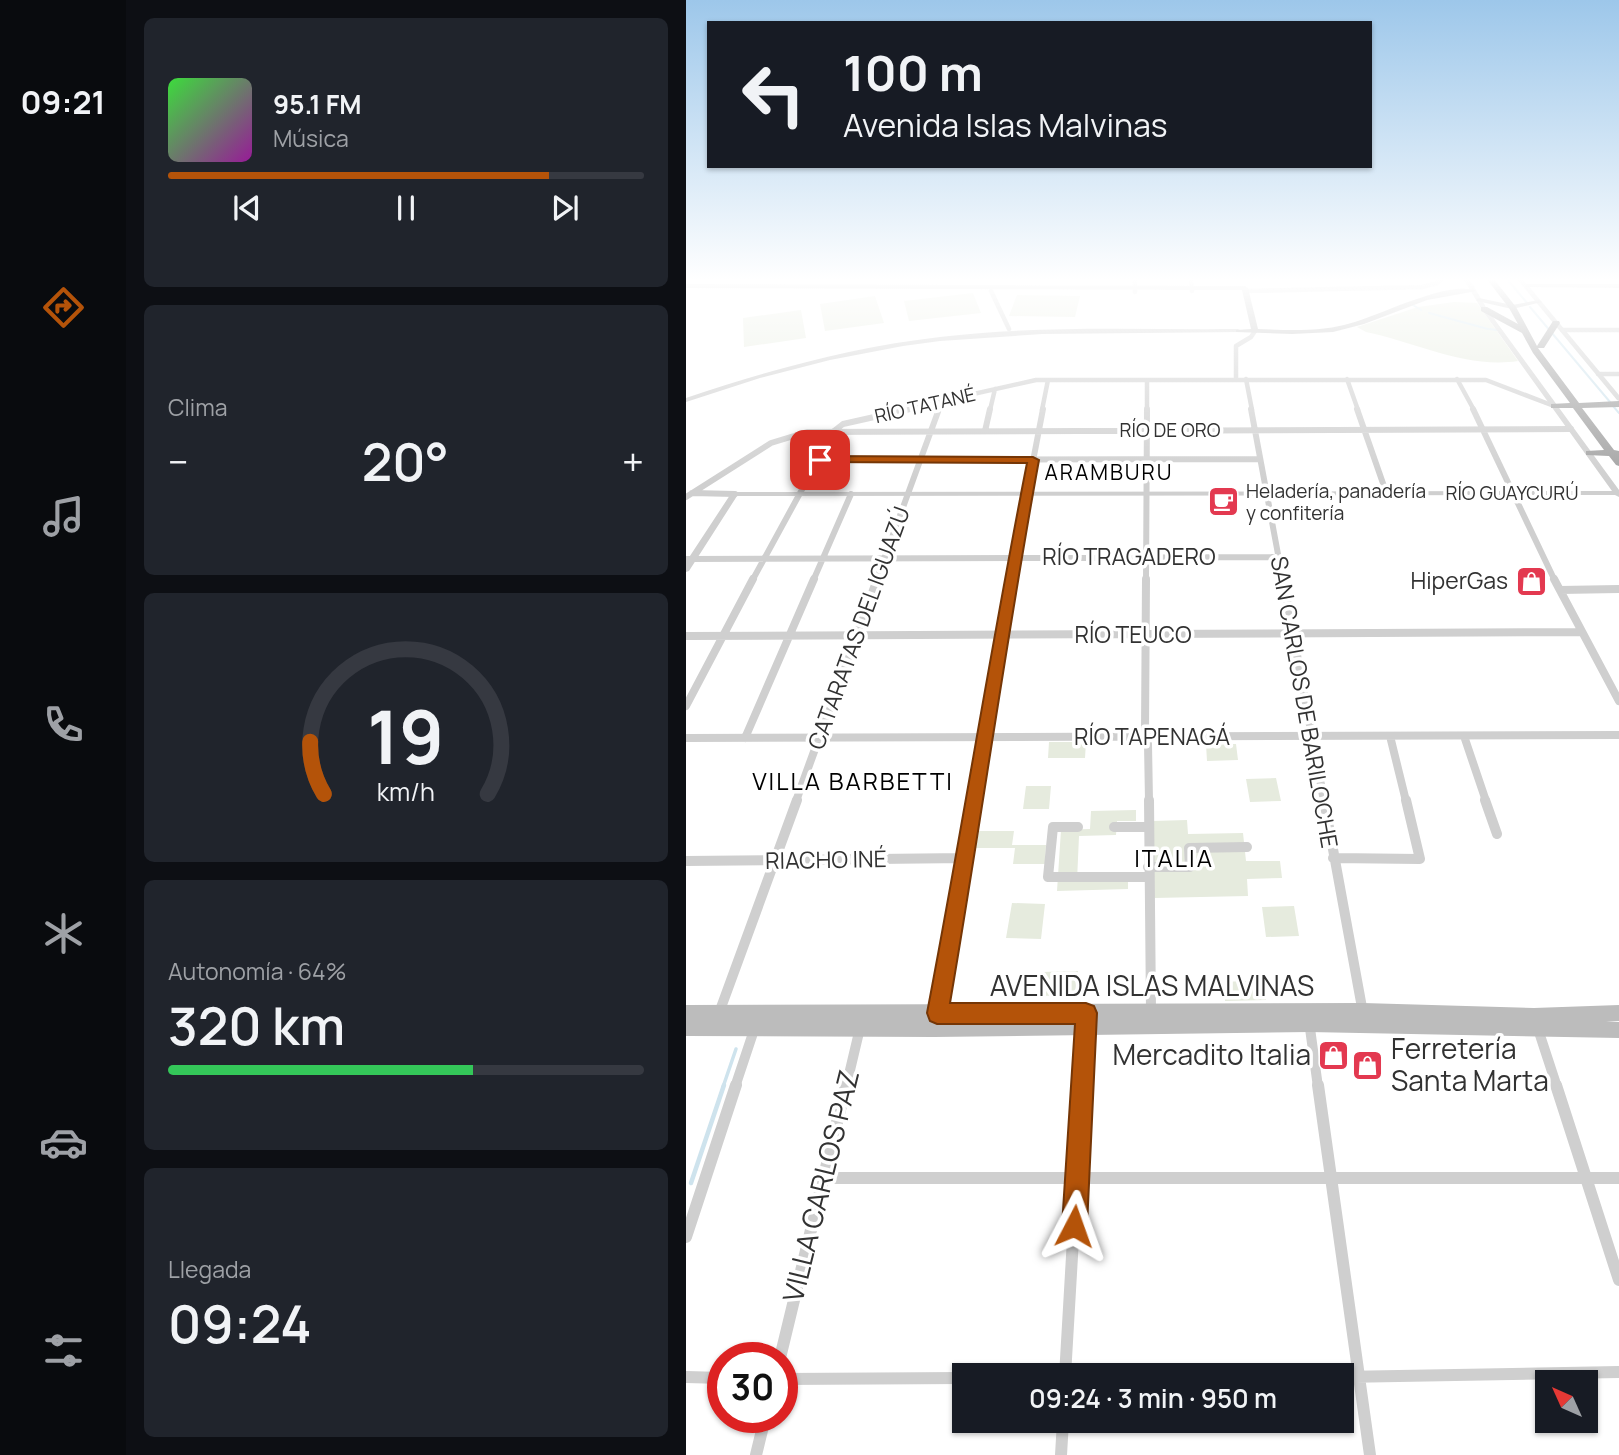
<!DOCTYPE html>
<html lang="es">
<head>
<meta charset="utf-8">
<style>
	:root { --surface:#171b24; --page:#20242c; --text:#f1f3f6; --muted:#9ea1a6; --line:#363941; --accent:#b45309 }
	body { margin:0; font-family:Manrope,sans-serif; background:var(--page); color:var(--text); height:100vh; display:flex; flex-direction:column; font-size:26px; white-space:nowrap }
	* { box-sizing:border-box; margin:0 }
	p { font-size:23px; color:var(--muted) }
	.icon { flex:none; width:38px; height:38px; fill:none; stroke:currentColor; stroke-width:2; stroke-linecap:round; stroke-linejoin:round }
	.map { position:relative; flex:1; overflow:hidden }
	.side { display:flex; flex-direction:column; gap:18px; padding:18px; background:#0d0f14; width:560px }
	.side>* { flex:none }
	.guide { position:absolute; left:21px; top:21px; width:665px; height:147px; border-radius:0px; box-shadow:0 2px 5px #0004; background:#171b24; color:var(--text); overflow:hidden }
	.needle { width:46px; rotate:315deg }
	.fabs { position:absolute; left:849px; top:1370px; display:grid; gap:14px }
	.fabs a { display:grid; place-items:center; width:63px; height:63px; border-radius:0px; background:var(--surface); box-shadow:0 2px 5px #0004; font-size:35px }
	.speed { position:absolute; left:21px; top:1342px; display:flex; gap:14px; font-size:35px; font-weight:700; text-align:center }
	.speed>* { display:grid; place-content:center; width:91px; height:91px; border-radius:50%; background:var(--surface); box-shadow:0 2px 5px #0004; line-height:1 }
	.speed .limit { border:10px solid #d22; background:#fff; color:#111 }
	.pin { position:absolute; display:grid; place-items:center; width:60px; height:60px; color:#fff; margin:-30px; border-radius:14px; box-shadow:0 4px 10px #0006 }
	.me { position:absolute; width:77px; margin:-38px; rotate:4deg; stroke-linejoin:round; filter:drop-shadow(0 0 5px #0008) }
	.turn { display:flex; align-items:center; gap:24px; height:147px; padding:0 21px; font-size:32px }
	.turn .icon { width:91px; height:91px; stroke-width:2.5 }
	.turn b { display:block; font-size:49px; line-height:60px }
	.big { font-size:52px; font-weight:600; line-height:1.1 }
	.side .widget { flex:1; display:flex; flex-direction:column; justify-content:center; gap:10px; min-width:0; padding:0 24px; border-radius:10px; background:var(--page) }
	.side .dial { align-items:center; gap:0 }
	.dial svg { height:182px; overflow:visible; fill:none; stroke:var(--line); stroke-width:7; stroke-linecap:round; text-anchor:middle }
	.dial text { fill:var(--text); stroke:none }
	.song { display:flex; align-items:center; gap:21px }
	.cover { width:84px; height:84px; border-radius:10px; background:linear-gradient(135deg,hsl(120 70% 55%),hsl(300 70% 35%)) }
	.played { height:7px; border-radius:4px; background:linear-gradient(90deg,var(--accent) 80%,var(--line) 80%) }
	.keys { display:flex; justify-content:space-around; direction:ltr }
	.heat { display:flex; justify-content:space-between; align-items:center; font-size:38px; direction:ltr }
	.charge { height:10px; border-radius:5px; background:linear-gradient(90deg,#34c759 64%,var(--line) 0) }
	.trip { position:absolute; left:266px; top:1363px; width:402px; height:70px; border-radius:0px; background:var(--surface); box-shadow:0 2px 5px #0004; font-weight:600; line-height:70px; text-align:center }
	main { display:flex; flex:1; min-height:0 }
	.dock { display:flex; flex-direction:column; width:126px; justify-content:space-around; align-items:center; background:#090b0e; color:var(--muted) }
	.dock .icon { width:49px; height:49px }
	.dock .selected { color:var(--accent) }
	.dock b { font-size:32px; color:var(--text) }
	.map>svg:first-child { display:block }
	.green { fill:#e6ebde }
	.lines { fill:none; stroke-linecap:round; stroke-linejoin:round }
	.stream-far2 { stroke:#cee3ed; stroke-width:2 }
	.stream-far1 { stroke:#cee3ed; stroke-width:3.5 }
	.stream { stroke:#cee3ed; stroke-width:4.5 }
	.minor-far4 { stroke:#cfcfcf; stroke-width:4.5 }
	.minor-far3 { stroke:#cfcfcf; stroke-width:6 }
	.minor-far2 { stroke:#cfcfcf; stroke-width:8 }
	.minor-far1 { stroke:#cfcfcf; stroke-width:10 }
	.minor { stroke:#cfcfcf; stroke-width:12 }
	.tertiary { fill:#cfcfcf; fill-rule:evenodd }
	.secondary { fill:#bcbcbc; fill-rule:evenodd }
	.trunk { fill:#a2a2a2; fill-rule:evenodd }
	.route { fill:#b45309; stroke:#753606; stroke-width:2 }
	.labels { text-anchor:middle; stroke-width:7; stroke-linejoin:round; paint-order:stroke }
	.far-street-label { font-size:19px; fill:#323232; stroke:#fff }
	.far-poi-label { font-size:19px; fill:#323232; stroke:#fff; text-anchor:start }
	.far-neighbourhood-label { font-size:21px; letter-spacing:2px; fill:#000; stroke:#fff }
	.street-label { font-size:23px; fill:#323232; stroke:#fff }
	.poi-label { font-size:23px; fill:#323232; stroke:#fff; text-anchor:end }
	.neighbourhood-label { font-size:24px; letter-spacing:2px; fill:#000; stroke:#fff }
	.near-street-label { font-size:28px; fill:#323232; stroke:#fff }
	.near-poi-label { font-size:28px; fill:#323232; stroke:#fff; text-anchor:start }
</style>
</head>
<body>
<main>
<nav class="dock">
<b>09:21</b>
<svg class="icon selected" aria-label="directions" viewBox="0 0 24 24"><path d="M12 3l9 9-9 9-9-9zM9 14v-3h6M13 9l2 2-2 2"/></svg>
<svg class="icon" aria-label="music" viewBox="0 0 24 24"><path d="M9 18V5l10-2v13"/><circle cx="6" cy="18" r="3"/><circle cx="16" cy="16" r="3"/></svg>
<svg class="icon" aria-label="phone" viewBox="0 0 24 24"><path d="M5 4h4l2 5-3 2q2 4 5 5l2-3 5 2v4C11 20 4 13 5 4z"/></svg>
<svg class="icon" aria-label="climate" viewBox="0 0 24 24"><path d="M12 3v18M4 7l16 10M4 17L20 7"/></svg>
<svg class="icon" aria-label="car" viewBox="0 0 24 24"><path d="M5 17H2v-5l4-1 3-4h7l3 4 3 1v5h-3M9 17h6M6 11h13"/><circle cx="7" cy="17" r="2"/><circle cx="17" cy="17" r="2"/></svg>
<svg class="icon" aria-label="filters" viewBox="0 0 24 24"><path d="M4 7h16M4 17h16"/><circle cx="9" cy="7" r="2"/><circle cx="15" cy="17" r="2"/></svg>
</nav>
<section class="side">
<div class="widget">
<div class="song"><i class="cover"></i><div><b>95.1 FM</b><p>Música</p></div></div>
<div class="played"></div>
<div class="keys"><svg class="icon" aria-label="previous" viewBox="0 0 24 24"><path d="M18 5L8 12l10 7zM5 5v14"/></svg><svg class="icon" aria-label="pause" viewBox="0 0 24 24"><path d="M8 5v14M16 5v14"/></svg><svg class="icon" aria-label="next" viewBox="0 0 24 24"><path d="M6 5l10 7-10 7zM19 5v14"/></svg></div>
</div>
<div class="widget"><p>Clima</p>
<div class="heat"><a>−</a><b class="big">20°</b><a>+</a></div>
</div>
<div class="widget dial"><svg viewBox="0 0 100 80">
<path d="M14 69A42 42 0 1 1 86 69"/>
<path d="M14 69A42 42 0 0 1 8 46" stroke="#b45309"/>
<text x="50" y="56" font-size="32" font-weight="700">19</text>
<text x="50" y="72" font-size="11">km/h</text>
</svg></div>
<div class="widget"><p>Autonomía · 64%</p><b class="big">320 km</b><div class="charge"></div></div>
<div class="widget"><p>Llegada</p><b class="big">09:24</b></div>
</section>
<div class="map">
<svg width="933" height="1455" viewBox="0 0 933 1455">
	<rect width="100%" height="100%" fill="#fff"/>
	<path class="green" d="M287,293l8,20 -72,8 -5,-20z
		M331,295l63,1 -5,21 -66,-1z
		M189,296l9,27 -59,8 -5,-27z
		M768,302l23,1 41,58c-51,8 -103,-19 -152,-29l-9,-5 61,-20z
		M115,310l5,28 -62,9 -1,-29z
		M363,742h37l-1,16h-37z
		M520,744h30l2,16 -31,1z
		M590,778l5,23 -31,1 -4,-23z
		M340,786h25l-2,23h-26z
		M450,810v11h-19l-1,14 -37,1 -2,45 51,-1v9l-71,2 4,-61 29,-1 1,-18z
		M501,820l1,14 55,-1 3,28h34l2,17 -35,1 1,17 -94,2 -2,-77z
		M293,831h35l-2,14h34l-1,19h-32l2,-16h-39z
		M326,903l33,1 -4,35 -35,-1z
		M608,906l5,30 -33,1 -4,-30z
		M392,971l-1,24 -37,1 2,-24z
		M578,980l2,20 -41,1 -1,-19z"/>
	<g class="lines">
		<path class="stream-far2" d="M820,278l22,26
			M727,305l8,5
			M844,307l80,95
			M743,313l59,16
			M804,329l6,1
			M927,406l6,7"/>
		<path class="stream-far1" d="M37,1087l13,-38"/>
		<path class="stream" d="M5,1183l33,-98"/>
		<path class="minor-far4" d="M449,278v14
			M505,278l1,13
			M305,291l18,38
			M559,291l177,-4 15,-4 6,-5
			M876,330h57
			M912,374h21
			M550,379v-33l15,-9 4,-6
			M560,379l6,31
			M661,379l11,31
			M771,379l17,31
			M216,410l134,-30h450l68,26
			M253,410l3,-9
			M304,410l5,-21
			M356,410l6,-30
			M461,410v-30"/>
		<path class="minor-far3" d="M565,409l32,172
			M671,409l29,83
			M787,409l82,172
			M299,431l5,-22
			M134,460l440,-1
			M6,493l43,1
			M0,497l85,-54 36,-11 764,-3
			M0,559l592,-2
			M66,581l82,-150 9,-7 67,-15
			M127,581l38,-87
			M190,581l63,-172
			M324,581l33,-172
			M460,581l1,-172"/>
		<path class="minor-far2" d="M460,579l-1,152 3,13 1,57
			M597,579l41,222
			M868,579l65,122
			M874,590l59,-1
			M0,636l895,-4
			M0,706l67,-127
			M704,736l16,65
			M778,736l22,65
			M0,738l933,-3
			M59,738l69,-159
			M110,801l81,-222
			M290,801l35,-222"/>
		<path class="minor-far1" d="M463,800l2,212
			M638,800l39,213
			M799,800l12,34
			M392,827h-25l-5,50h100
			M428,827h34
			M647,858l87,1 -14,-59
			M0,861l280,-3
			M462,867h42l-1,-19 58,-1
			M33,1013l78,-213
			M251,1014l39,-214
			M623,1021l9,66
			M851,1026l20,61
			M49,1087l20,-60
			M160,1087l14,-59
			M396,1087l3,-61"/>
		<path class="minor" d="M632,1085l52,370
			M870,1085l63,195
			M137,1178h796
			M0,1237l50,-152
			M94,1358l66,-273
			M379,1376l17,-291
			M0,1377l37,1
			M656,1377l277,-5
			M96,1379l182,-1
			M70,1455l9,-37
			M375,1455l2,-34"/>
		<path class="tertiary" d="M777,278h6l18,31 132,181v7l-4,-2 -878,1 -48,75 -3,1v-10l46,-70h3l877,-1 -130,-181z
			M830,278h6l97,117v6l-2,-1z
			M552,329l2,1v2l-198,2 -102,7 -37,5 -73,14 -70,18 -74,24v-4c83,-28 167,-51 254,-61 98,-12 199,-7 298,-8z"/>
		<path class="secondary" d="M0,284l559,2 3,2 10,41c28,1 58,3 86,-4 32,-7 103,-46 133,-34l-50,9 -63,24 -31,8 -41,2 -56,-2v-2l15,-1 -9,-39 -556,-2z
			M840,284h93v4l-95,-1z
			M793,298l33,7 27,-5 3,2 -30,7 -35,-8 -1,-1z
			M677,1003l171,5 85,-3v16l-13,1h13v16l-310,-6 -375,5 -248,-1v-31z"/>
		<path class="trunk" d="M800,278h7l23,29 21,39 16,-25h6l1,2 -16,25h-6l41,55 40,-2v6l-37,1 32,42 5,1v15l-3,-1 -7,-9 -23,-1v-4l18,-1 -31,-42h-22v-4l19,-1 -37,-50 -11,-20 -41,-22v-4h6l31,17 -9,-16z"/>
	</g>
	<linearGradient id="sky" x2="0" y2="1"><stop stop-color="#9dc7ea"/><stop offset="0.58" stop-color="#fff"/><stop offset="1" stop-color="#fff" stop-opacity="0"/></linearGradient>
	<rect width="933" height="482" fill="url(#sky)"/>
	<path class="route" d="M134,456l213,1 6,3c-33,180 -58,362 -89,543h136l8,3 3,7 -10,213 -4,9 -9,4 -8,-4 -4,-9 13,-202h-138l-7,-3 -3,-8c35,-183 64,-367 100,-550l-211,-1v-5z"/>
	<defs>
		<symbol id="cafe-square" viewBox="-11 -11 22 22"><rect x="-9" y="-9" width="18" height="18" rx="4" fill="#e33950" stroke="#fff"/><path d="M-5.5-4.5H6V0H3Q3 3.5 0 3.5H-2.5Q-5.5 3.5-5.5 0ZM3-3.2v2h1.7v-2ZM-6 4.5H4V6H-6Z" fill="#fff"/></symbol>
		<symbol id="shop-square" viewBox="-11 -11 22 22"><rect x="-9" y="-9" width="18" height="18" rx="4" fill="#e33950" stroke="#fff"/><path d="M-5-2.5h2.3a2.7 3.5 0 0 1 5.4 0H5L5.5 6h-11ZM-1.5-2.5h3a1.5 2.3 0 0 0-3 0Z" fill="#fff"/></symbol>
	</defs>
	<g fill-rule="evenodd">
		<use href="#cafe-square" x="520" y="484" width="35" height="35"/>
		<use href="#shop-square" x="828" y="564" width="35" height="35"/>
		<use href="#shop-square" x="630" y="1038" width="35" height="35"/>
		<use href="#shop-square" x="664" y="1048" width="35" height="35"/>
	</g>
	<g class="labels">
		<g class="far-street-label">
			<text transform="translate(239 405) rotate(-13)" y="7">RÍO TATANÉ</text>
			<text x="484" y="437">RÍO DE ORO</text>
			<text x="826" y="500">RÍO GUAYCURÚ</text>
		</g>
		<g class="far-poi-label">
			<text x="560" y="498">Heladería, panadería<tspan x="560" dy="22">y confitería</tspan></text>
		</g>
		<g class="far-neighbourhood-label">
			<text x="423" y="480">ARAMBURU</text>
		</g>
		<g class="street-label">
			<text x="443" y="565">RÍO TRAGADERO</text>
			<text transform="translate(173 628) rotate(-70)" y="8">CATARATAS DEL IGUAZÚ</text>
			<text x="447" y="643">RÍO TEUCO</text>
			<text transform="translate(618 702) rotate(80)" y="8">SAN CARLOS DE BARILOCHE</text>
			<text x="466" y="745">RÍO TAPENAGÁ</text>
			<text transform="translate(140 860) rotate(-1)" y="8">RIACHO INÉ</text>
		</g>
		<g class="poi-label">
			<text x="822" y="589">HiperGas</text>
		</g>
		<g class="neighbourhood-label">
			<text x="167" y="790">VILLA BARBETTI</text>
			<text x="488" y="867">ITALIA</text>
		</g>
		<g class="near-street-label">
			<text x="466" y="996">AVENIDA ISLAS MALVINAS</text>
			<text transform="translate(135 1186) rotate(-76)" y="10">VILLA CARLOS PAZ</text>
		</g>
		<g class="near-poi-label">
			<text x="705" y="1059">Ferretería<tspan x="705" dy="32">Santa Marta</tspan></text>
			<text x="625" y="1065" text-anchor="end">Mercadito Italia</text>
		</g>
	</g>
</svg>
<div class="fabs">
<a><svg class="needle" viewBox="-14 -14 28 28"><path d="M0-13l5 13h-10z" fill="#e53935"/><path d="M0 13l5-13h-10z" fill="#9ea1a6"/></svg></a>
</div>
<div class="speed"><div class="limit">30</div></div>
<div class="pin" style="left:134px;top:460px;background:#d93025"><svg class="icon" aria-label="arrive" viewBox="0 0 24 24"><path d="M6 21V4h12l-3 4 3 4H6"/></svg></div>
<svg class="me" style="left:388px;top:1226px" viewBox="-20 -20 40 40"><path d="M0-17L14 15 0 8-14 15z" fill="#b45309" stroke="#fff" stroke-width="4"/></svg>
<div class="trip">09:24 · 3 min · 950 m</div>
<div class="guide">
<div class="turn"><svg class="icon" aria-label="left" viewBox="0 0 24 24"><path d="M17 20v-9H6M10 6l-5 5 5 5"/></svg><div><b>100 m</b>Avenida Islas Malvinas</div></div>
</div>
</div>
</main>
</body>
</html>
